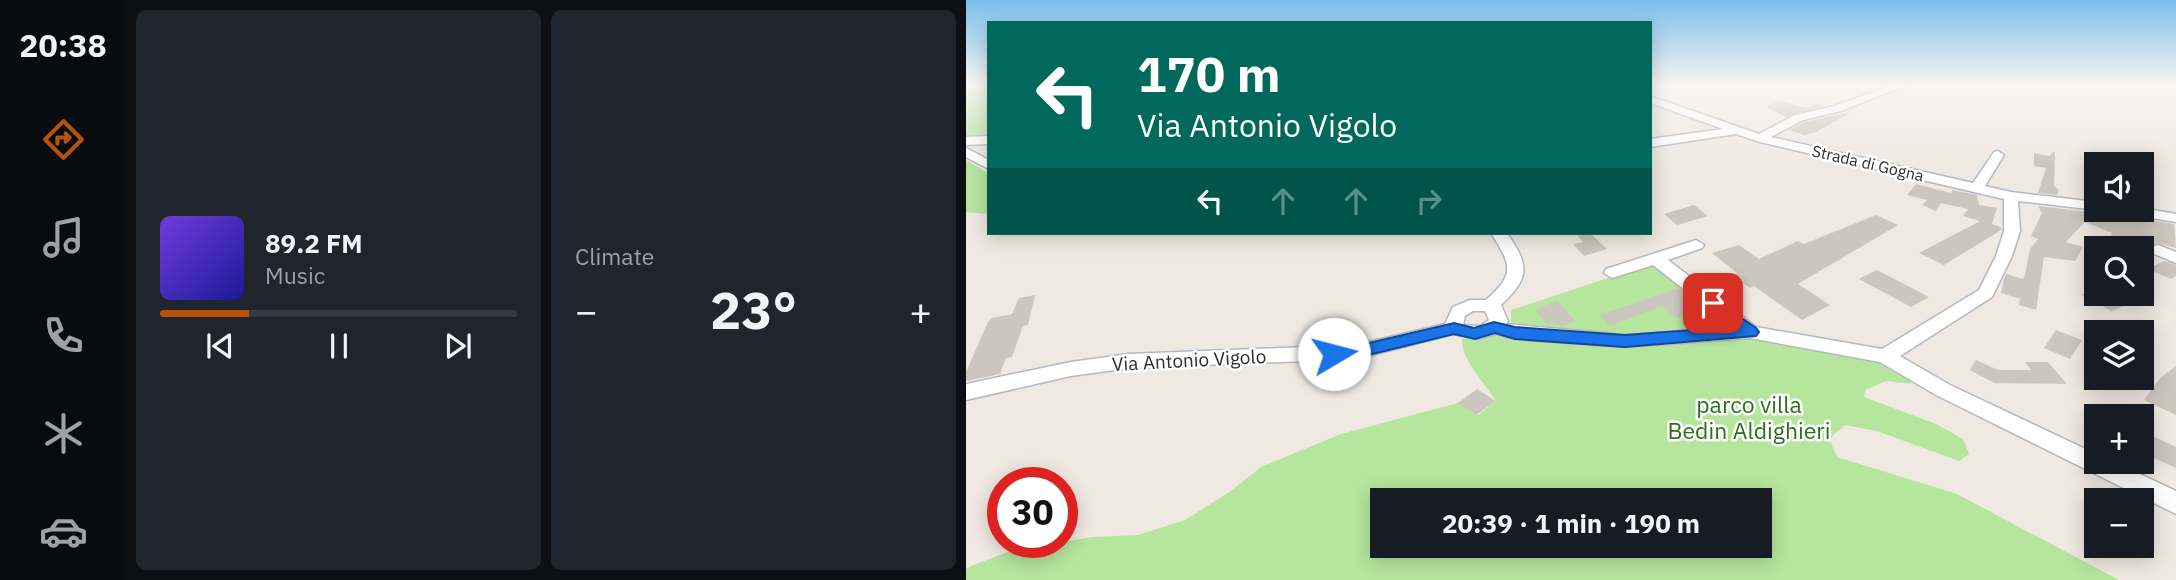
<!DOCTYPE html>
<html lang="en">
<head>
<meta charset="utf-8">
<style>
	:root { --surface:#171b24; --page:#20242c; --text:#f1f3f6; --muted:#9ea1a6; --line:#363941; --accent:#b45309 }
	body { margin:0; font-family:"IBM Plex Sans",sans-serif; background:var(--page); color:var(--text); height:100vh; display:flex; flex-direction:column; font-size:26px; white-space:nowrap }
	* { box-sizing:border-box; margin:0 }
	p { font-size:23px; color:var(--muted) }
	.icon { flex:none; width:38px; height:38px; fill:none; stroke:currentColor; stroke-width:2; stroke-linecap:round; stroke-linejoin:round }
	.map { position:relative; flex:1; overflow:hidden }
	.panel { display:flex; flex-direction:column; gap:10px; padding:10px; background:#0d0f14; width:840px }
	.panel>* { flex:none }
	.top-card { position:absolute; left:21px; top:21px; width:665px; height:214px; border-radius:0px; box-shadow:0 4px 18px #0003; background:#00695c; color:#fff; overflow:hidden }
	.fabs { position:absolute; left:1118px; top:152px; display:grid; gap:14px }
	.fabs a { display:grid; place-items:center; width:70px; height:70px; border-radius:0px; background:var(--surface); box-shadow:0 4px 18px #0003; font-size:35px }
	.speed { position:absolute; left:21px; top:467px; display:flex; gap:14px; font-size:35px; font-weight:700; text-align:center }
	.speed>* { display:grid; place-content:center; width:91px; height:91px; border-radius:50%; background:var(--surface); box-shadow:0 4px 18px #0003; line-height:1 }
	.speed .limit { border:10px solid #d22; background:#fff; color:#111 }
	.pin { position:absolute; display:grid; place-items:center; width:60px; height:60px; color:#fff; margin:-30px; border-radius:14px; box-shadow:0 4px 10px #0006 }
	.me { position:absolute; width:77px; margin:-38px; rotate:82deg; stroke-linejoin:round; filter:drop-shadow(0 0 5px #0008) }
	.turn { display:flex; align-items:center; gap:24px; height:147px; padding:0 35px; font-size:32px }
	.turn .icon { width:91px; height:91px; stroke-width:2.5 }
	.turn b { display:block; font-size:49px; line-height:60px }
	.lanes { display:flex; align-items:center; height:66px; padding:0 35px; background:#0003; justify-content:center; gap:35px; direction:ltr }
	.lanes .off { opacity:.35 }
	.big { font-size:52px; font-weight:700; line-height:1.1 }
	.panel .tile { flex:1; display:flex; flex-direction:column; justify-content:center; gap:10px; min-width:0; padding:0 24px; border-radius:10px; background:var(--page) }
	.song { display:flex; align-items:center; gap:21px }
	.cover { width:84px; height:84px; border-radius:10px; background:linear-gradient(135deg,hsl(260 70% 55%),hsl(240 70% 35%)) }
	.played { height:7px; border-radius:4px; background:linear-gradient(90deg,var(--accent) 25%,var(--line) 25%) }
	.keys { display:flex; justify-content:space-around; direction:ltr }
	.heat { display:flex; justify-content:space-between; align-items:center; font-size:38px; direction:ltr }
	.panel .tiles { flex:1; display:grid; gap:10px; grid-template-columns:repeat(2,1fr) }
	.trip { position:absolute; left:404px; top:488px; width:402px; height:70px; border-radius:0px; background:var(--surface); box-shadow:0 4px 18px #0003; font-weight:700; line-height:70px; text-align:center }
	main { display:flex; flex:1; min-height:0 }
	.dock { display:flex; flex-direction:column; width:126px; justify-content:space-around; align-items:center; background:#090b0e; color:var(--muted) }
	.dock .icon { width:49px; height:49px }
	.dock .active { color:var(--accent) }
	.dock b { font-size:32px; color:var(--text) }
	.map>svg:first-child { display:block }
	.green { fill:#b6e59e; fill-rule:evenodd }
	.building { fill:#cbc7bf }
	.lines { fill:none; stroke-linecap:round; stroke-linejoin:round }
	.minor-casing { stroke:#b4b7c1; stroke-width:3 }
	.minor { fill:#fff; fill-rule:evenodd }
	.route { fill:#1a73e8; stroke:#114b97; stroke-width:2 }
	.labels { text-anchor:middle; stroke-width:5; stroke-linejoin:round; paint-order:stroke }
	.far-street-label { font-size:16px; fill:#2e2e2e; stroke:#fff }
	.street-label { font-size:19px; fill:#2e2e2e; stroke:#fff }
	.near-park-label { font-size:23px; fill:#2c6e1b; stroke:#fff }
</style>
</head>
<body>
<main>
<nav class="dock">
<b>20:38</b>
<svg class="icon active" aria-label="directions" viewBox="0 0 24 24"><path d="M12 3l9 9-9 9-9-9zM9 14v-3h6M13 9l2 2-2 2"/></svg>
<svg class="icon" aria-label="music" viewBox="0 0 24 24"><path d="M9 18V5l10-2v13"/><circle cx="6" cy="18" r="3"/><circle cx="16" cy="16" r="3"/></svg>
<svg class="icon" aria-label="phone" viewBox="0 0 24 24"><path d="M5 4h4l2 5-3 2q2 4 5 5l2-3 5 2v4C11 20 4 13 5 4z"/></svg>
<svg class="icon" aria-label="climate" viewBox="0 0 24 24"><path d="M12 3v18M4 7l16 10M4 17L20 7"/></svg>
<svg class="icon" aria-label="car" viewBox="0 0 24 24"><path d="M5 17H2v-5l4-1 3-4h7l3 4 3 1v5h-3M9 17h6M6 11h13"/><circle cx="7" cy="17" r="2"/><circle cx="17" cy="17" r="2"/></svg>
</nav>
<section class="panel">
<div class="tiles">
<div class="tile">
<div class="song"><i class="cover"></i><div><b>89.2 FM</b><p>Music</p></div></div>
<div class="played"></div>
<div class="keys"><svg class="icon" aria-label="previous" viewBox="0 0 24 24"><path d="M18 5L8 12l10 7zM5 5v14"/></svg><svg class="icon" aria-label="pause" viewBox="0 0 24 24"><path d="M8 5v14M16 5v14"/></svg><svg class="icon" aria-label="next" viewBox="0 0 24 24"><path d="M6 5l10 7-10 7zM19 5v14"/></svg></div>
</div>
<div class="tile"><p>Climate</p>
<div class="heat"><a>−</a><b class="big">23°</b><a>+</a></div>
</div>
</div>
</section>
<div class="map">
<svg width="1210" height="580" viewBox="0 0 1210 580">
	<rect width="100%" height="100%" fill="#efe9e1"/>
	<path class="green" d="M0,85h23v49l-23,2z
		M0,160l23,14v40l-23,-2z
		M693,261l77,64 -119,9 -106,-6v-18z
		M806,335l113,21 23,19 3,9 -25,-3 -21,9 -1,7 72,27 27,15 6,15 -10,7 -82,-30 -32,-6 -16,14 8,18 120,37 162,86h-1153v-11l5,-3 42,-16 80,-13 45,-2 47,-15 46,-29 30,-24 80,-33 117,-31 20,12 18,-14c-11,-18 -35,-41 -34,-62l31,-3 129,8zM416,500h378v46h-378z"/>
	<path class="building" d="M813,101l27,7 10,-4 6,2 -36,11 -20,-10z
		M878,113l5,1 -33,18 -11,3 -16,-5 15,-8z
		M1086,152h3l-1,34 5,4 -2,5 -19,-2 8,-25 -12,-2v-13l16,3z
		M950,184l35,9 1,-3 25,5 2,10 18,3 -5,16 9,3v3l-57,35 -25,-12 61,-32 -17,-5 5,-7 -27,-6 -5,8 -14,-6 5,-5 -20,-5z
		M728,205l14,11 -31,9 -13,-11z
		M1072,206l59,7 15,-3 14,7 48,7 2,24 -19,-5 -9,5h-45l9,-15 -27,-11 -19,20 17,5 -8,14 -31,-4 -8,53 -17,-5 1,-6 -19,-6 3,-14 2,-5 17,5 2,-4 5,-26 8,-10 -7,-3 11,-23z
		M910,215l22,10 -100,59 32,21 -28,15 -48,-34 -4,2 -19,-13 6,-2 -25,-20 27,-8 20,14 39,-18 6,3z
		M624,233l17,16 -23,7 -11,-12 10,-2 -6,-7z
		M1198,261l12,4v11l-5,3 -24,-10z
		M911,270l52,27 -18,10 -52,-28z
		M712,288l24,20 -26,10 -14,-12 -52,20 -10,-11z
		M1115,294h34l17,9 -21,8z
		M69,295l-7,30 -5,1 -11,31 -6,1 -6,16 -34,7v-9l22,-50 4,-4 20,-4 7,-16z
		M591,300l19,22 -15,4 -6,-3 -8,2 -12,-15z
		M1090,330l26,10 -12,19 -26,-11z
		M1010,360l22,10h33l-6,-8h23l19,22 -73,-1 -24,-13z
		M1210,366v49l-32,-15 16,-22z
		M511,389l19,12 -20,14 -18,-12z
		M1176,431l34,16v21l-34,-15z"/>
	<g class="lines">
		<defs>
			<path id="minor" d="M927,85h14l-66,26 -38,9 -32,17 202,46 21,-31 4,-1 6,4 -19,31 26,6 85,10 1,8 -79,-9 2,30 -8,25 -20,41 -92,59 50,29 146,69v8h18l62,29v23l-240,-119 -56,-33 -130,-24 -125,9 -110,-8 -19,-5 -18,5 -25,-5 -97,25 -227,9 -58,8 -105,24v-16l105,-22 58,-8 227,-9 89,-21 8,-17 17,-7h16c30,-27 25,-35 5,-67h16c22,32 24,44 -6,72l7,16 -2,3 119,11 107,-8 -79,-62 -41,13 -8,-5 2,-4 90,-29 8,5 -2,3 -34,12 88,67 126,22 97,-59 17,-34 8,-25v-32l-244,-57 -24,-8 -86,13v-8l73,-10 -73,-26v-7l109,38 36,-19 39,-9zM507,311h12l4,9 -9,6 -17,-1 2,-9z
				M23,136v8l-23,1v-8z
				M0,148l23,12v9l-23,-12z
				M1176,208l34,6v8l-50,-8 -7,-4z
				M1192,245l18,7v11l-24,-10 -2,-3 2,-3z"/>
		</defs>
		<use href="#minor" class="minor-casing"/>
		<use href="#minor" class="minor"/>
	</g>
	<linearGradient id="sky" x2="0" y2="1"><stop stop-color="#7abfeb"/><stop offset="0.51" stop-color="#f8f5f2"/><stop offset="1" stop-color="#f8f5f2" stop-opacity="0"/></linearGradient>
	<rect width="1210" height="166" fill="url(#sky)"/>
	<path class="route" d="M747,298l43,30 3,4 -3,4 -131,11 -110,-8 -20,-6 -20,6 -21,-5 -98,24 -22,2 -9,-6 9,-6 22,-2 98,-23 20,5 20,-6 21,5 110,8 109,-8 -27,-21v-7z"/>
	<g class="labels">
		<g class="far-street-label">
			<text transform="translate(902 163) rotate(13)" y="6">Strada di Gogna</text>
		</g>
		<g class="street-label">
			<text transform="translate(223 360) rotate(-3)" y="7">Via Antonio Vigolo</text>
		</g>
		<g class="near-park-label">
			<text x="783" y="413">parco villa<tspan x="783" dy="26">Bedin Aldighieri</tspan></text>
		</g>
	</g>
</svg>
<div class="fabs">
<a><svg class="icon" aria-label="sound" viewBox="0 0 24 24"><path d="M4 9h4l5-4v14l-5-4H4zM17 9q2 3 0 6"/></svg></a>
<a><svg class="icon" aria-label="search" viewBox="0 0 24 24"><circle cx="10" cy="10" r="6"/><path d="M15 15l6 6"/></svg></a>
<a><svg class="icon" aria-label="layers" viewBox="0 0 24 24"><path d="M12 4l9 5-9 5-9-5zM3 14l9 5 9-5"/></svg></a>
<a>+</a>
<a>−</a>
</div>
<div class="speed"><div class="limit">30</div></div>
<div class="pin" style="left:747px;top:303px;background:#d93025"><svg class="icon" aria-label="arrive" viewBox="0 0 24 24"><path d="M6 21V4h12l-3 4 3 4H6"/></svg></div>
<svg class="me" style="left:368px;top:354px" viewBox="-20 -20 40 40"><circle r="19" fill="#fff"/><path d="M0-13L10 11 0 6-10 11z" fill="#1a73e8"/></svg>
<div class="trip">20:39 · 1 min · 190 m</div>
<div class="top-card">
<div class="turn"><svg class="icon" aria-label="left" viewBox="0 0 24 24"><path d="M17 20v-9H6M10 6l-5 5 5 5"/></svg><div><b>170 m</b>Via Antonio Vigolo</div></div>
<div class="lanes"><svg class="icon" aria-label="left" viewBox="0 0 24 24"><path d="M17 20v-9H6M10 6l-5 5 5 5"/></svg><svg class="icon off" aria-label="ahead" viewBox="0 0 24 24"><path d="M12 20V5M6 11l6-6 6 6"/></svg><svg class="icon off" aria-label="ahead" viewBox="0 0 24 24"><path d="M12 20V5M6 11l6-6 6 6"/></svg><svg class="icon off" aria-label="right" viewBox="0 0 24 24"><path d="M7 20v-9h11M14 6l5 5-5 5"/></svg></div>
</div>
</div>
</main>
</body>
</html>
